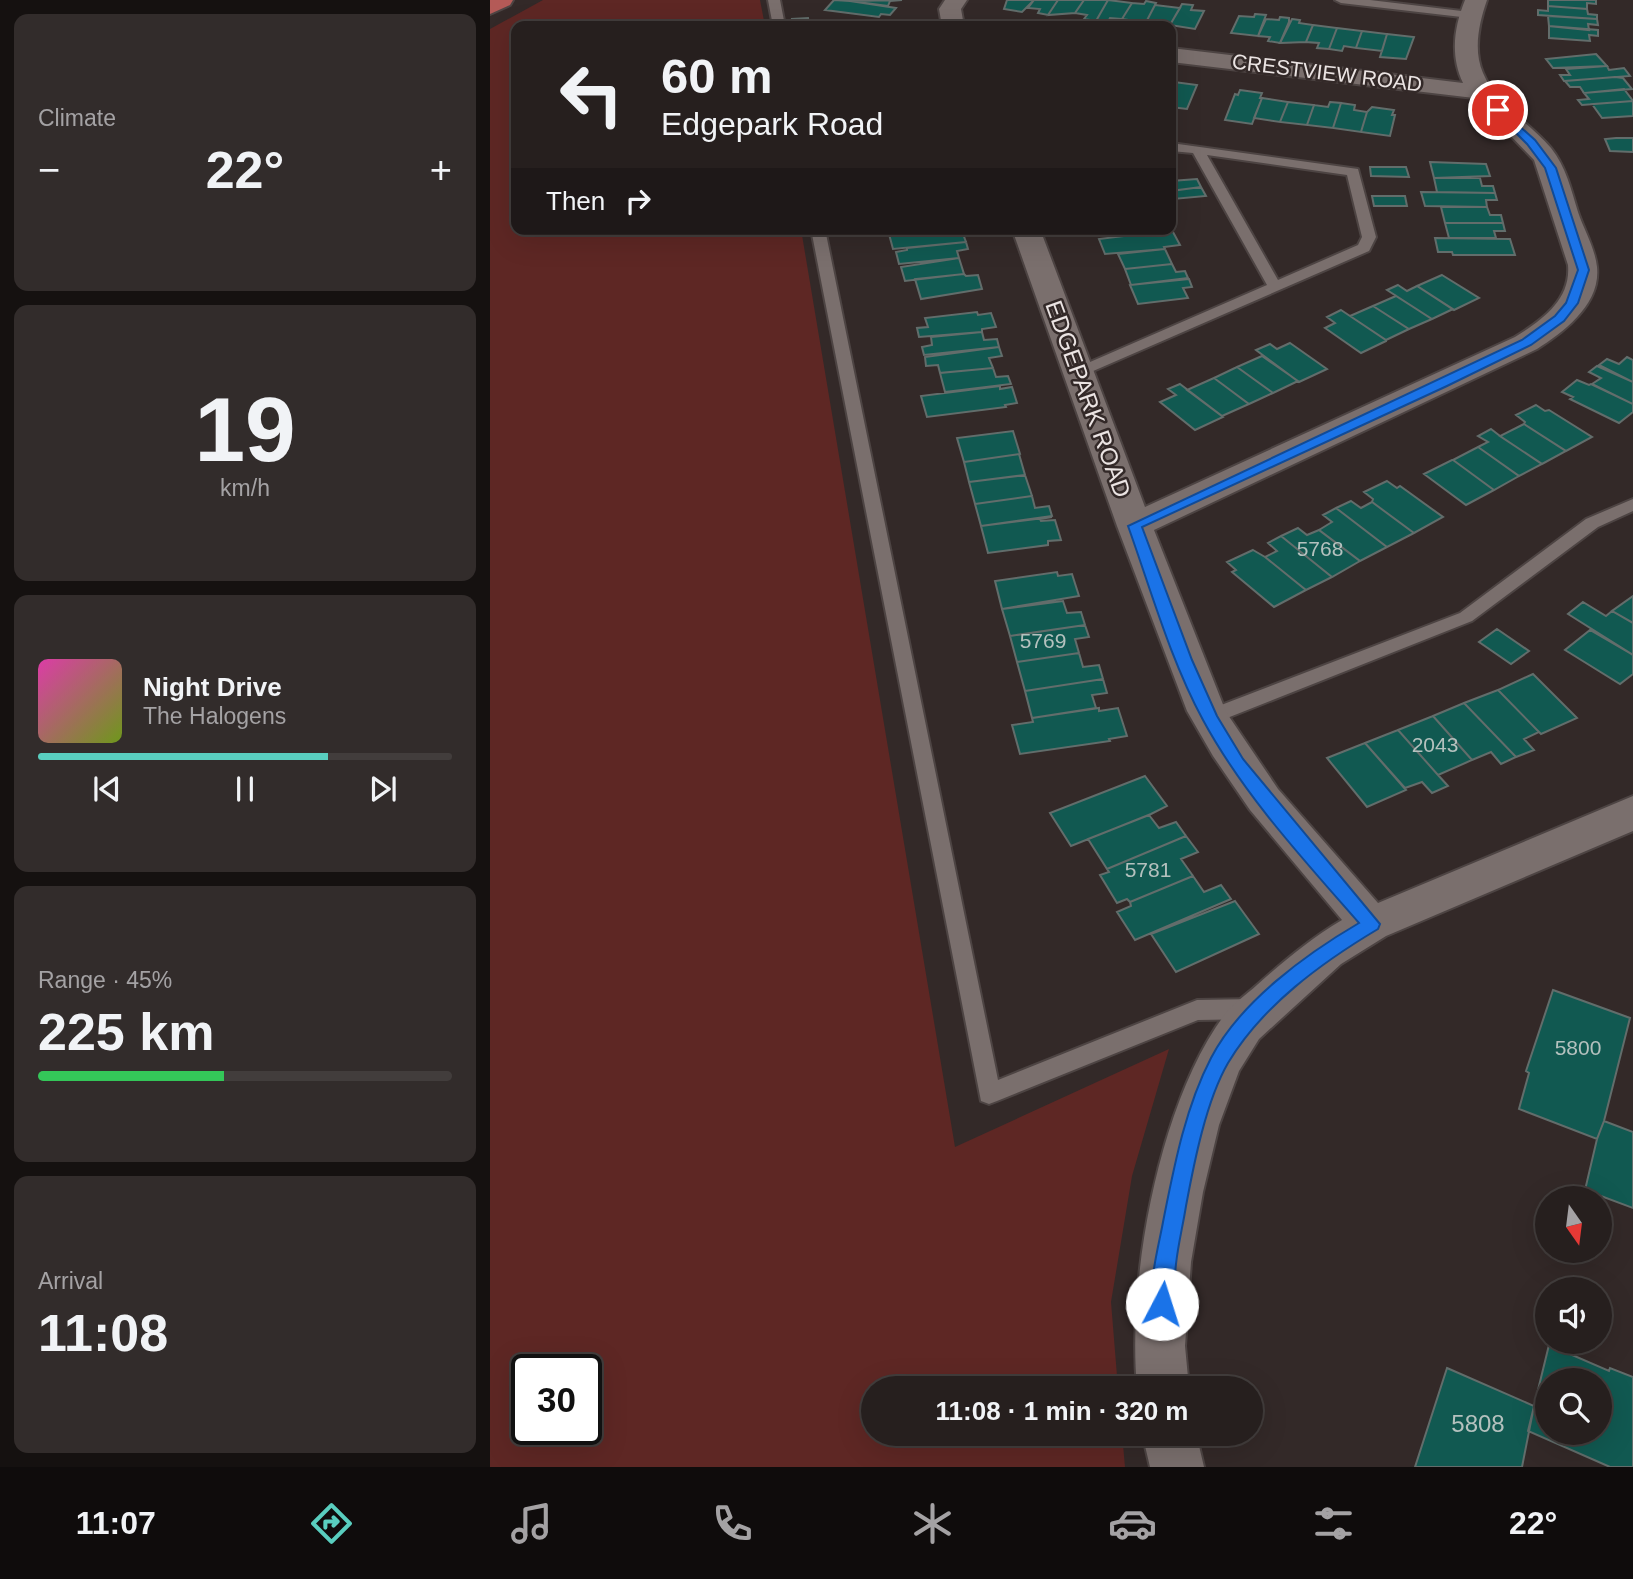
<!DOCTYPE html>
<html lang="en">
<head>
<meta charset="utf-8">
<style>
	:root { --surface:#261f1e; --page:#322c2b; --text:#f1f3f6; --muted:#a4a2a4; --line:#423d3c; --accent:#59cebf }
	body { margin:0; font-family:Helvetica,sans-serif; background:var(--page); color:var(--text); height:100vh; display:flex; flex-direction:column; font-size:26px; white-space:nowrap }
	* { box-sizing:border-box; margin:0 }
	p { font-size:23px; color:var(--muted) }
	.icon { flex:none; width:38px; height:38px; fill:none; stroke:currentColor; stroke-width:2; stroke-linecap:round; stroke-linejoin:round }
	.map { position:relative; flex:1; overflow:hidden }
	.drawer { display:flex; flex-direction:column; gap:14px; padding:14px; background:#151110; width:490px }
	.drawer>* { flex:none }
	.banner { position:absolute; left:21px; top:21px; width:665px; height:214px; border-radius:14px; box-shadow:0 7px 28px #0002,0 0 0 2px var(--line); background:#261f1e; color:var(--text); overflow:hidden }
	.needle { width:46px; rotate:166deg }
	.fabs { position:absolute; left:1045px; top:1186px; display:grid; gap:14px }
	.fabs a { display:grid; place-items:center; width:77px; height:77px; border-radius:50%; background:var(--surface); box-shadow:0 7px 28px #0002,0 0 0 2px var(--line); font-size:35px }
	.speed { position:absolute; left:21px; top:1354px; display:flex; gap:14px; font-size:35px; font-weight:700; text-align:center }
	.speed>* { display:grid; place-content:center; width:91px; height:91px; border-radius:50%; background:var(--surface); box-shadow:0 7px 28px #0002,0 0 0 2px var(--line); line-height:1 }
	.speed .limit { border:4px solid #111; border-radius:10px; background:#fff; color:#111 }
	.pin { position:absolute; display:grid; place-items:center; width:60px; height:60px; color:#fff; margin:-30px; border:4px solid #fff; border-radius:50%; box-shadow:0 2px 7px #0007 }
	.me { position:absolute; width:77px; margin:-38px; rotate:5deg; stroke-linejoin:round; filter:drop-shadow(0 0 5px #0008) }
	.turn { display:flex; align-items:center; gap:24px; height:147px; padding:0 35px; font-size:32px }
	.turn .icon { width:91px; height:91px; stroke-width:2.5 }
	.turn b { display:block; font-size:49px; line-height:60px }
	.then { display:flex; align-items:center; height:66px; padding:0 35px; background:#0003; gap:14px; font-size:26px }
	.big { font-size:52px; font-weight:700; line-height:1.1 }
	.drawer .widget { flex:1; display:flex; flex-direction:column; justify-content:center; gap:10px; min-width:0; padding:0 24px; border-radius:14px; background:var(--page) }
	.drawer .dial { align-items:center; gap:0 }
	.dial b { font-size:91px; line-height:1 }
	.song { display:flex; align-items:center; gap:21px }
	.cover { width:84px; height:84px; border-radius:10px; background:linear-gradient(135deg,hsl(320 70% 55%),hsl(80 70% 35%)) }
	.played { height:7px; border-radius:4px; background:linear-gradient(90deg,var(--accent) 70%,var(--line) 70%) }
	.keys { display:flex; justify-content:space-around; direction:ltr }
	.heat { display:flex; justify-content:space-between; align-items:center; font-size:38px; direction:ltr }
	.charge { height:10px; border-radius:5px; background:linear-gradient(90deg,#34c759 45%,var(--line) 0) }
	.trip { position:absolute; left:371px; top:1376px; width:402px; height:70px; border-radius:35px; background:var(--surface); box-shadow:0 7px 28px #0002,0 0 0 2px var(--line); font-weight:700; line-height:70px; text-align:center }
	.tabs { display:flex; height:112px; justify-content:space-around; align-items:center; background:#0f0c0c; color:var(--muted) }
	.tabs .icon { width:49px; height:49px }
	.tabs .selected { color:var(--accent) }
	.tabs b { font-size:32px; color:var(--text) }
	main { display:flex; flex:1; min-height:0 }
	.map>svg:first-child { display:block }
	.green { fill:#5e2724; fill-rule:evenodd }
	.building { fill:#115951; stroke:#626d6b; stroke-width:2; fill-rule:evenodd }
	.lines { fill:none; stroke-linecap:round; stroke-linejoin:round }
	.lane-casing { stroke:#4d4443; stroke-width:4 }
	.street-casing { stroke:#4d4443; stroke-width:4 }
	.primary-casing { stroke:#4d4443; stroke-width:4 }
	.lane { fill:#7a6f6d; fill-rule:evenodd }
	.street { fill:#7a6f6d; fill-rule:evenodd }
	.primary { fill:#b45a57; fill-rule:evenodd }
	.route { fill:#1a73e8; stroke:#114b97; stroke-width:2 }
	.labels { text-anchor:middle; stroke-width:5; stroke-linejoin:round; paint-order:stroke }
	.far-street-label { font-size:21px; fill:#ebe4e3; stroke:#332928 }
	.number-label { font-size:21px; fill:#b4c1be }
	.street-label { font-size:24px; fill:#ebe4e3; stroke:#332928 }
	.near-number-label { font-size:24px; fill:#b4c1be }
</style>
</head>
<body>
<main>
<section class="drawer">
<div class="widget"><p>Climate</p>
<div class="heat"><a>−</a><b class="big">22°</b><a>+</a></div>
</div>
<div class="widget dial"><b>19</b><p>km/h</p></div>
<div class="widget">
<div class="song"><i class="cover"></i><div><b>Night Drive</b><p>The Halogens</p></div></div>
<div class="played"></div>
<div class="keys"><svg class="icon" aria-label="previous" viewBox="0 0 24 24"><path d="M18 5L8 12l10 7zM5 5v14"/></svg><svg class="icon" aria-label="pause" viewBox="0 0 24 24"><path d="M8 5v14M16 5v14"/></svg><svg class="icon" aria-label="next" viewBox="0 0 24 24"><path d="M6 5l10 7-10 7zM19 5v14"/></svg></div>
</div>
<div class="widget"><p>Range · 45%</p><b class="big">225 km</b><div class="charge"></div></div>
<div class="widget"><p>Arrival</p><b class="big">11:08</b></div>
</section>
<div class="map">
<svg width="1143" height="1467" viewBox="0 0 1143 1467">
	<rect width="100%" height="100%" fill="#332928"/>
	<path class="green" d="M53,0h217l5,26h-249v203h285l154,918 214,-98 -37,127 -21,126 7,86h-245v45h249l3,34h-635v-1438zM96,1370v60h-59v-60z"/>
	<path class="building" d="M344,0l16,1 46,7 -6,7 -9,-1 -2,3 -54,-7z
		M412,0l-12,1 -2,5 -38,-5z
		M517,0h27l-12,12 -18,-3z
		M544,0h24l-10,15 -10,-2 2,-4 -12,-1z
		M568,0h26l-9,13 -27,2z
		M594,0h24l-12,21 -12,-2 3,-4 -12,-2z
		M618,0l24,3 -10,16 -12,-1 -2,4 -12,-1z
		M1058,0h48v4l-9,-1v6l-39,-3z
		M656,1l10,2 -12,23 -12,-1 3,-4 -13,-2 10,-16 12,1z
		M692,4l11,1 -2,5 13,1 -9,18 -25,-4z
		M665,5l25,3 -10,17 -13,-2 -1,3h-12z
		M1058,6l39,3 1,5 9,1v4l-59,-4v-5l10,1z
		M765,14l11,1 -8,21 -27,-3 8,-17 15,1z
		M1058,16l49,3 1,6 -10,-1 1,6 -40,-4z
		M790,17l9,1v4l-9,21 -12,-2 2,-4 -12,-1 8,-17 13,1z
		M318,18l1,7 -16,1 -1,-7z
		M802,19l8,1 -1,3 14,2 -7,17 -26,1z
		M823,25l24,3 -8,21 -12,-1 2,-5 -13,-1z
		M1059,26l49,4v6l-9,-1 1,6 -41,-3z
		M847,28l25,3 -6,17 -12,-2 -2,5 -13,-2z
		M872,31l25,3 -5,17 -26,-3z
		M897,34l27,3 -8,22 -26,-2z
		M1106,54l11,12 -54,2 -7,-9z
		M1117,66l2,4 15,-2 6,8 -66,5 -4,-6h10l-4,-6z
		M1125,77l8,1 9,11 -48,4 -4,-6h-10l-5,-6z
		M684,82l23,3 -10,24 -16,-2v-21z
		M1134,89l9,12 -51,4 -4,-5 11,-1 -5,-6z
		M750,90l22,3 -2,5h2l-10,26 -27,-4 10,-26 3,1z
		M772,98l26,4 -8,20 -26,-4z
		M1143,101v15l-31,2 -10,-14z
		M798,102l26,3 -7,20 -27,-3z
		M840,102l11,1 -8,25 -26,-3 7,-20 14,2z
		M851,103l14,2 -1,5 13,2 -6,20 -28,-4z
		M882,107l22,3 -2,5h3l-5,21 -29,-4 6,-20z
		M1126,138h17v14l-23,-1 -5,-12z
		M940,162l56,2 4,12 -56,2z
		M880,167h36l3,10 -38,-1z
		M944,178h46l2,8h11l2,7 -58,-1z
		M707,179l4,8 -30,4v-10z
		M711,187l5,9 -33,3 -2,-4v-4z
		M931,192l74,1 2,7h-11l1,7 -62,-1z
		M882,196h33l2,10h-33z
		M951,207h46l3,8h11l2,8h-58z
		M955,223h58l2,8h-11l2,7h-47z
		M440,229h20l2,6 11,-1 3,8 -73,7 -4,-15z
		M667,232h16l7,13 -16,2 1,2 -60,5 -6,-15z
		M945,238l75,1 5,16h-62l-1,-3h-14z
		M476,242l2,7 -11,2 2,7 -60,6 -3,-12 11,-2v-2z
		M675,249l7,15 -47,5 -7,-15z
		M469,258l5,16 -59,7 -4,-14z
		M682,264l4,8 9,-1 3,7 -57,7 -6,-16z
		M474,274l2,2 12,-1 4,14 -61,10 -6,-20z
		M952,275l37,23 -25,12 -37,-24z
		M699,279l3,8 -9,1 5,10 -50,6 -8,-19z
		M908,285l9,6 10,-5 36,23 -21,10 -45,-29z
		M906,296l36,23 -23,10 -36,-23z
		M883,306l36,23 -23,11 -36,-24z
		M851,310l45,30v1l-25,12 -36,-25 10,-5 -8,-6z
		M487,312l1,3 13,-2 5,14 -14,2v3l-63,5 -2,-9 11,-1 -3,-9z
		M492,332l2,8 13,-1 2,8 -75,8 -2,-8 10,-2 -1,-8z
		M800,343l37,26 -28,13 -43,-32 14,-6 7,5z
		M509,347l3,9 -13,2 4,10 -53,5 -2,-8 -12,1 -1,-9z
		M772,356l36,25 -25,12 -36,-26z
		M1137,357l6,3v22l-34,-17 8,-6 12,5z
		M1107,366l36,16v22l-41,-20 9,-6 -12,-6z
		M747,367l36,26 -24,11 -35,-26z
		M503,368l3,9 12,-1 3,8 -66,8 -5,-19z
		M724,378l35,26 -27,12 -35,-26z
		M1087,380l12,5 2,-1 42,20v8l-14,11 -49,-24 3,-2 -11,-5z
		M690,384l42,32 1,1 -28,13 -35,-28 16,-7 -8,-6z
		M510,386v3l12,-2 5,16 -12,2 1,2 -79,10 -6,-21z
		M1046,405l9,6 4,-1 43,27 -26,14 -42,-27 1,-2 -9,-7z
		M1034,424l42,27 -24,13 -42,-28z
		M1001,429l9,7 42,28 -23,12 -41,-29 10,-5 -10,-6z
		M523,431l7,23 -56,8 -7,-24z
		M988,447l41,29 -25,14 -41,-30z
		M529,454l6,21 -56,7 -5,-20z
		M962,460h1l41,30 -28,15 -42,-31z
		M535,475l7,21 -57,8 -6,-22z
		M897,481l10,7 3,-2 43,31 -29,16 -42,-31 1,-3 -9,-7z
		M542,496l3,12 14,-2 3,10 -71,10 -6,-22z
		M861,501l10,7 11,-6 42,31 -27,14 -51,-39z
		M846,508l51,39 -27,14 -41,-31 13,-8 -9,-7z
		M562,517l-12,2 1,2 14,-1 6,20 -13,1v4l-60,8 -7,-27z
		M808,528l9,7 12,-5 41,31 -28,16 -51,-41z
		M791,536l51,41 -26,13 -41,-33 12,-6 -9,-8z
		M763,550l12,7 41,33 -32,17 -42,-35 4,-2 -9,-8z
		M567,572l1,4 14,-2 7,22 -77,13 -7,-28z
		M1143,596v27l-21,-12z
		M573,601l4,12 14,-1 4,13 -75,11 -8,-27z
		M1093,602l23,14 6,-5 21,12v32l-65,-41z
		M595,625l4,12 -14,2 4,14 -62,9 -7,-26z
		M1007,629l32,22 -18,13 -32,-22z
		M1100,630l43,25v19l-13,10 -55,-34z
		M589,653l4,14 16,-2 4,14 -78,12 -8,-29z
		M1043,674l44,44 -36,16 -43,-44z
		M613,679l4,14 -15,2 4,13 -64,10 -7,-27z
		M1008,690l41,42 -15,7 10,11 -18,7 -52,-54z
		M974,703l52,54 -15,7 -10,-12 -19,8 -39,-44z
		M609,708v3l19,-3 9,28 -18,3 1,2 -90,13 -8,-29 21,-3 -1,-4z
		M943,716l39,44 -34,15 -40,-45z
		M908,730l40,45 10,11 -16,7 -10,-11 -17,6 -40,-45z
		M875,743l41,47 -39,17 -40,-49z
		M655,776l22,30 -16,8 -80,32 -21,-33z
		M659,815l10,13 17,-6 10,14 -79,33 -19,-30z
		M696,836l12,16 -17,7 12,17 -63,26 -3,-3 -10,4 -17,-28 9,-3 -2,-3z
		M703,876l11,16 17,-7 10,14 -96,41 -18,-28 14,-6 -1,-4z
		M745,901l24,33 -83,38 -25,-38z
		M1063,990l77,28 -26,103 -7,18 -78,-30 10,-36 -3,-2z
		M1114,1121l29,11v76l-48,-18 12,-51z
		M1059,1345l60,26 1,-3 23,9v90h-23l-82,-36zM1057,1381h53v52h-53z
		M957,1368l87,38 -12,61h-107z"/>
	<g class="lines">
		<defs>
			<path id="lane" d="M278,0h12l5,26h-12z
				M845,0h35l100,12 6,3 -6,3 -129,-15z
				M446,23l6,3h-17l2,-2z
				M681,143l187,26 18,68 -7,14 -285,124h-10l-3,-3 3,-3 193,-84 -74,-132 -22,-2zM717,155l140,20 15,62 -4,8 -80,35z
				M321,229h14l173,851 199,-80 59,-1 8,3 3,7 -3,7 -8,3 -58,1 -201,81 -8,3 -8,-3z
				M1143,499v12l-35,16 -126,94 -255,101h-14l-3,-5 3,-5 257,-99 126,-94z"/>
			<path id="street" d="M455,0h22l-6,9 3,17h-22l-3,-17z
				M975,0h22c-8,23 -14,50 -4,73 13,32 47,50 68,75 15,19 20,41 27,64 6,18 17,36 19,55 4,37 -33,65 -60,82l-383,181 72,182 52,77 100,114 255,-107v35l-247,105 -45,28 -82,75 -20,32 -20,54 -16,67 -12,70 -6,84 4,42h-52c-10,-109 22,-286 88,-374 9,-11 22,-20 32,-29 27,-24 53,-46 85,-65l-92,-110 -37,-54 -26,-45 -70,-185 -105,-297h28l105,278 370,-170c27,-17 56,-37 53,-72l-34,-105 -60,-62 -303,-36v-14l292,35c-13,-27 -9,-56 2,-83z
				M652,1433h54l8,34h-54z"/>
			<path id="primary" d="M0,0h23l-3,5 -20,9z"/>
		</defs>
		<use href="#lane" class="lane-casing"/>
		<use href="#street" class="street-casing"/>
		<use href="#primary" class="primary-casing"/>
		<use href="#lane" class="lane"/>
		<use href="#street" class="street"/>
		<use href="#primary" class="primary"/>
	</g>
	<path class="route" d="M1008,107l37,33 21,28 33,102 -11,33 -14,18 -33,24 -84,41 -305,141 50,133 25,56 26,43 137,165 -2,5c-57,34 -116,77 -150,134 -22,38 -34,100 -42,143 -3,19 -8,39 -10,58 -2,15 0,33 -6,47l-8,3 -7,-3c-9,-21 4,-66 8,-89 11,-55 22,-114 48,-164 29,-56 95,-104 148,-135 -56,-64 -116,-129 -156,-203 -33,-61 -52,-130 -75,-194l394,-186 33,-24 11,-13 12,-33 -33,-102 -18,-24 -34,-34z"/>
	<g class="labels">
		<g class="far-street-label">
			<text transform="translate(837 73) rotate(7)" y="7">CRESTVIEW ROAD</text>
		</g>
		<g class="number-label">
			<text x="830" y="556">5768</text>
			<text x="553" y="648">5769</text>
			<text x="945" y="752">2043</text>
			<text x="658" y="877">5781</text>
			<text x="1088" y="1055">5800</text>
		</g>
		<g class="street-label">
			<text transform="translate(598 399) rotate(70)" y="8">EDGEPARK ROAD</text>
		</g>
		<g class="near-number-label">
			<text x="988" y="1432">5808</text>
		</g>
	</g>
</svg>
<div class="fabs">
<a><svg class="needle" viewBox="-14 -14 28 28"><path d="M0-13l5 13h-10z" fill="#e53935"/><path d="M0 13l5-13h-10z" fill="#a4a2a4"/></svg></a>
<a><svg class="icon" aria-label="sound" viewBox="0 0 24 24"><path d="M4 9h4l5-4v14l-5-4H4zM17 9q2 3 0 6"/></svg></a>
<a><svg class="icon" aria-label="search" viewBox="0 0 24 24"><circle cx="10" cy="10" r="6"/><path d="M15 15l6 6"/></svg></a>
</div>
<div class="speed"><div class="limit">30</div></div>
<div class="pin" style="left:1008px;top:110px;background:#d93025"><svg class="icon" aria-label="arrive" viewBox="0 0 24 24"><path d="M6 21V4h12l-3 4 3 4H6"/></svg></div>
<svg class="me" style="left:672px;top:1304px" viewBox="-20 -20 40 40"><circle r="19" fill="#fff"/><path d="M0-13L10 11 0 6-10 11z" fill="#1a73e8"/></svg>
<div class="trip">11:08 · 1 min · 320 m</div>
<div class="banner">
<div class="turn"><svg class="icon" aria-label="left" viewBox="0 0 24 24"><path d="M17 20v-9H6M10 6l-5 5 5 5"/></svg><div><b>60 m</b>Edgepark Road</div></div>
<div class="then">Then<svg class="icon" aria-label="right" viewBox="0 0 24 24"><path d="M7 20v-9h11M14 6l5 5-5 5"/></svg></div>
</div>
</div>
</main>
<nav class="tabs">
<b>11:07</b>
<svg class="icon selected" aria-label="directions" viewBox="0 0 24 24"><path d="M12 3l9 9-9 9-9-9zM9 14v-3h6M13 9l2 2-2 2"/></svg>
<svg class="icon" aria-label="music" viewBox="0 0 24 24"><path d="M9 18V5l10-2v13"/><circle cx="6" cy="18" r="3"/><circle cx="16" cy="16" r="3"/></svg>
<svg class="icon" aria-label="phone" viewBox="0 0 24 24"><path d="M5 4h4l2 5-3 2q2 4 5 5l2-3 5 2v4C11 20 4 13 5 4z"/></svg>
<svg class="icon" aria-label="climate" viewBox="0 0 24 24"><path d="M12 3v18M4 7l16 10M4 17L20 7"/></svg>
<svg class="icon" aria-label="car" viewBox="0 0 24 24"><path d="M5 17H2v-5l4-1 3-4h7l3 4 3 1v5h-3M9 17h6M6 11h13"/><circle cx="7" cy="17" r="2"/><circle cx="17" cy="17" r="2"/></svg>
<svg class="icon" aria-label="filters" viewBox="0 0 24 24"><path d="M4 7h16M4 17h16"/><circle cx="9" cy="7" r="2"/><circle cx="15" cy="17" r="2"/></svg>
<b>22°</b>
</nav>
</body>
</html>
